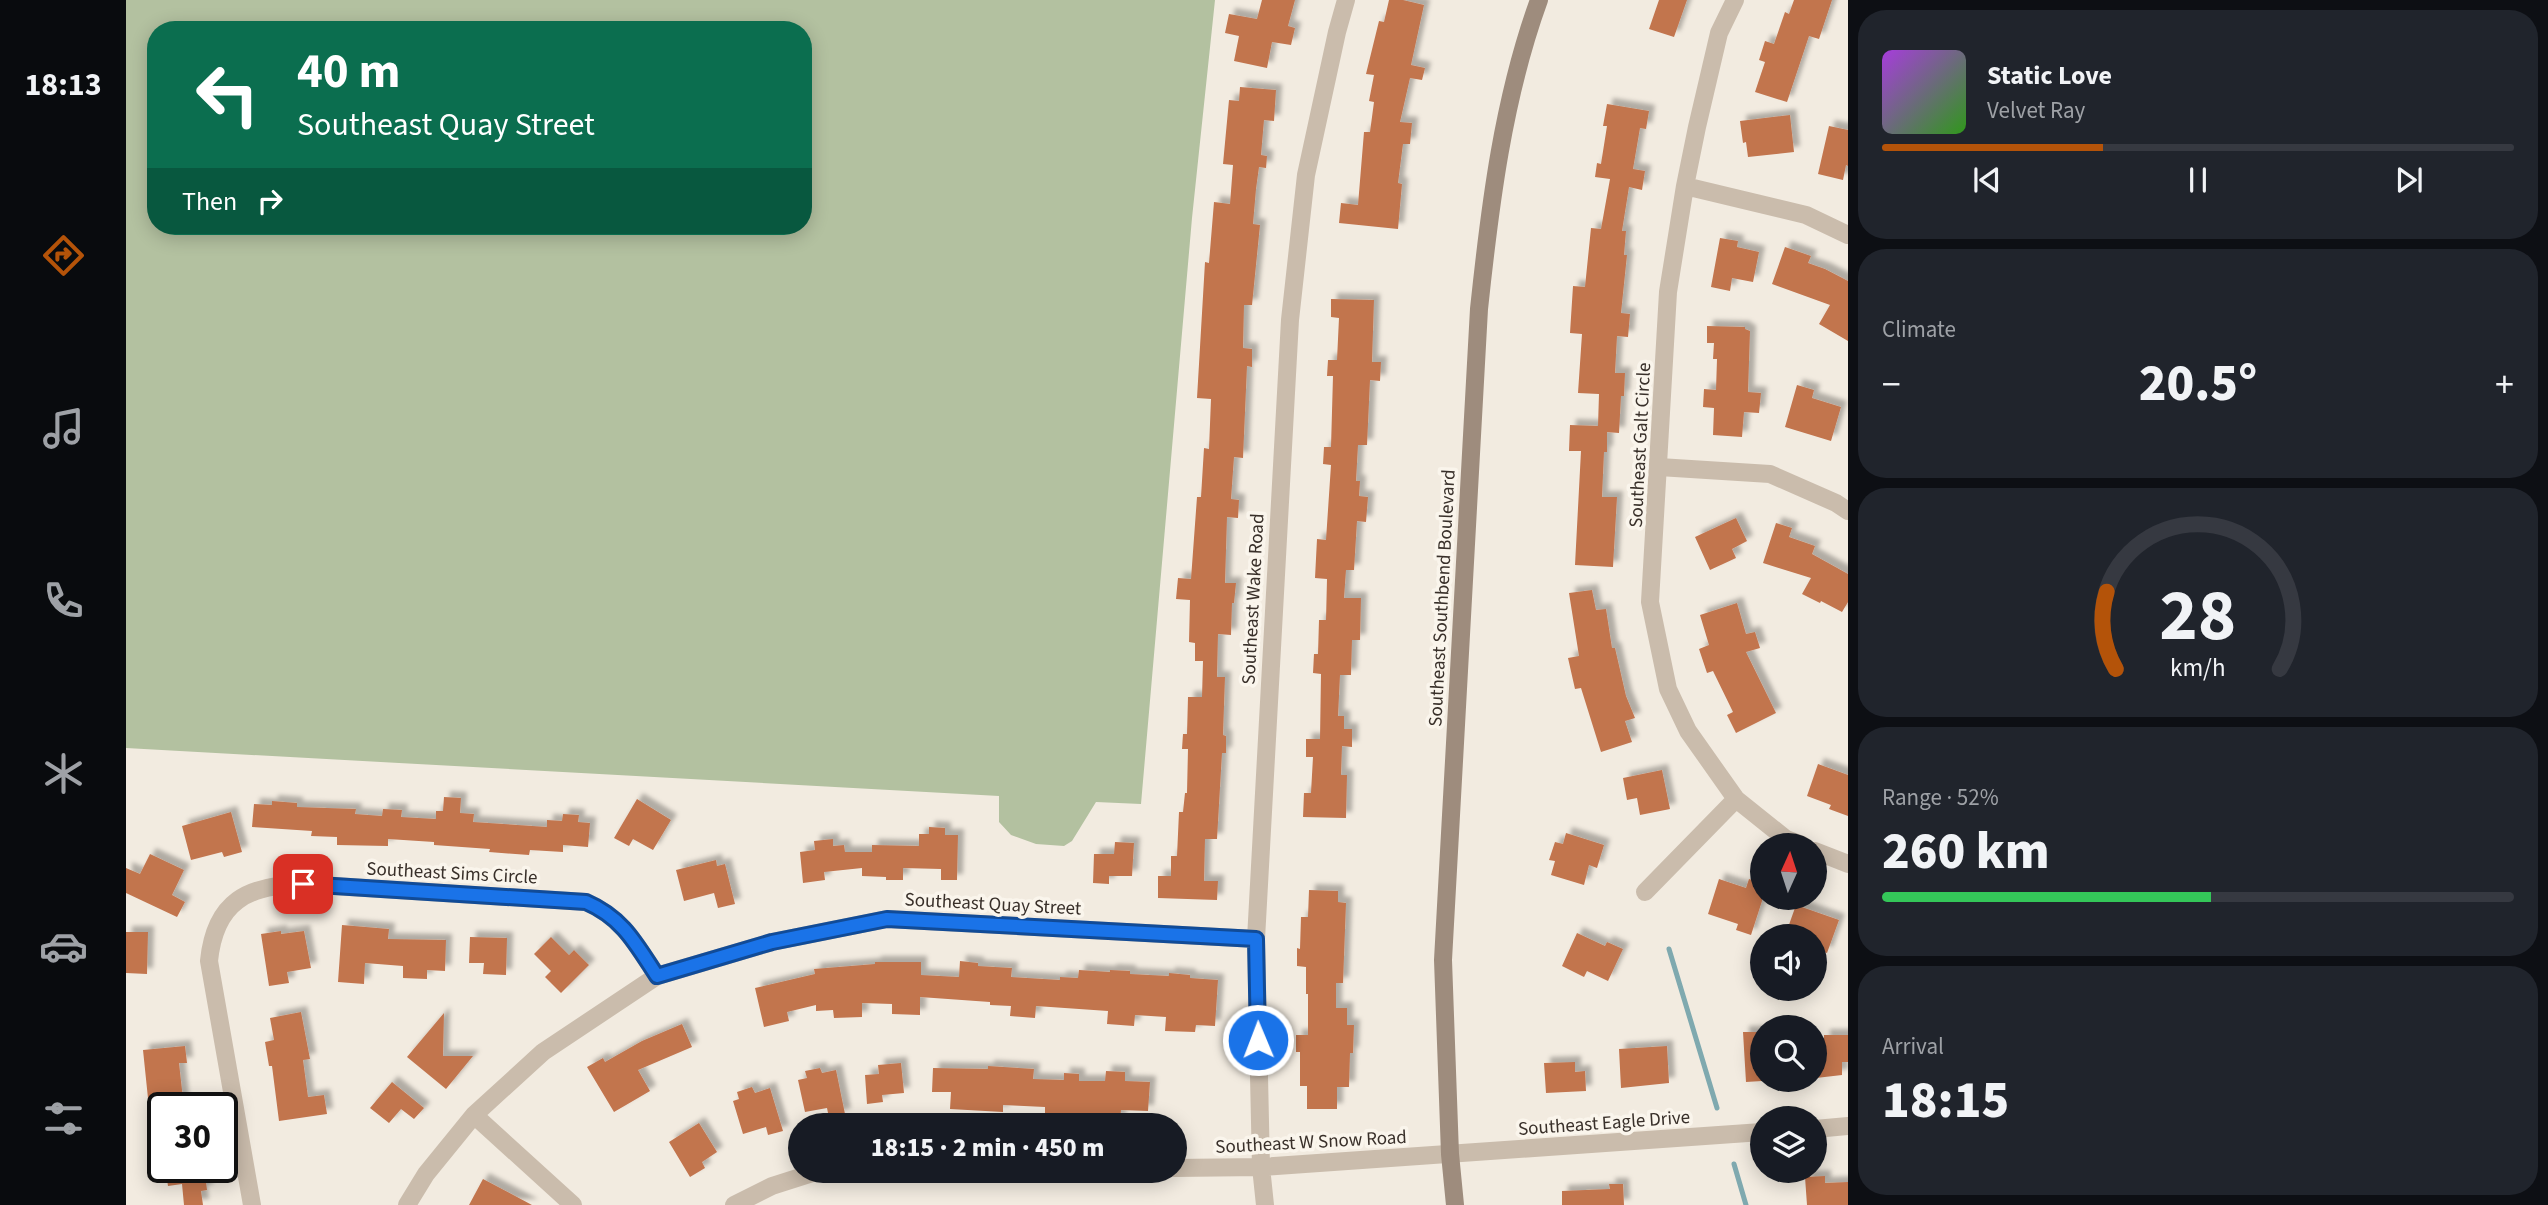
<!DOCTYPE html>
<html lang="en">
<head>
<meta charset="utf-8">
<style>
	:root { --surface:#171b24; --page:#20242c; --text:#f1f3f6; --muted:#9ea1a6; --line:#363941; --accent:#b45309 }
	body { margin:0; font-family:"Source Sans 3",sans-serif; background:var(--page); color:var(--text); height:100vh; display:flex; flex-direction:column; font-size:26px; white-space:nowrap }
	* { box-sizing:border-box; margin:0 }
	p { font-size:23px; color:var(--muted) }
	.icon { flex:none; width:38px; height:38px; fill:none; stroke:currentColor; stroke-width:2; stroke-linecap:round; stroke-linejoin:round }
	.map { position:relative; flex:1; overflow:hidden }
	.side { display:flex; flex-direction:column; gap:10px; padding:10px; background:#0d0f14; width:700px }
	.side>* { flex:none }
	.top-card { position:absolute; left:21px; top:21px; width:665px; height:214px; border-radius:28px; box-shadow:0 4px 18px #0003; background:#0b6e4f; color:#fff; overflow:hidden }
	.needle { width:46px; rotate:3deg }
	.tools { position:absolute; left:1624px; top:833px; display:grid; gap:14px }
	.tools a { display:grid; place-items:center; width:77px; height:77px; border-radius:50%; background:var(--surface); box-shadow:0 4px 18px #0003; font-size:35px }
	.speed { position:absolute; left:21px; top:1092px; display:flex; gap:14px; font-size:35px; font-weight:700; text-align:center }
	.speed>* { display:grid; place-content:center; width:91px; height:91px; border-radius:50%; background:var(--surface); box-shadow:0 4px 18px #0003; line-height:1 }
	.speed .limit { border:4px solid #111; border-radius:10px; background:#fff; color:#111 }
	.pin { position:absolute; display:grid; place-items:center; width:60px; height:60px; color:#fff; margin:-30px; border-radius:14px; box-shadow:0 4px 10px #0006 }
	.me { position:absolute; width:77px; margin:-38px; rotate:359deg; stroke-linejoin:round; filter:drop-shadow(0 0 5px #0008) }
	.turn { display:flex; align-items:center; gap:24px; height:147px; padding:0 35px; font-size:32px }
	.turn .icon { width:91px; height:91px; stroke-width:2.5 }
	.turn b { display:block; font-size:49px; line-height:60px }
	.then { display:flex; align-items:center; height:66px; padding:0 35px; background:#0003; gap:14px; font-size:26px }
	.big { font-size:52px; font-weight:800; line-height:1.1 }
	.side .widget { flex:1; display:flex; flex-direction:column; justify-content:center; gap:10px; min-width:0; padding:0 24px; border-radius:28px; background:var(--page) }
	.side .dial { align-items:center; gap:0 }
	.dial svg { height:182px; overflow:visible; fill:none; stroke:var(--line); stroke-width:7; stroke-linecap:round; text-anchor:middle }
	.dial text { fill:var(--text); stroke:none }
	.song { display:flex; align-items:center; gap:21px }
	.cover { width:84px; height:84px; border-radius:10px; background:linear-gradient(135deg,hsl(280 70% 55%),hsl(110 70% 35%)) }
	.played { height:7px; border-radius:4px; background:linear-gradient(90deg,var(--accent) 35%,var(--line) 35%) }
	.keys { display:flex; justify-content:space-around; direction:ltr }
	.heat { display:flex; justify-content:space-between; align-items:center; font-size:38px; direction:ltr }
	.charge { height:10px; border-radius:5px; background:linear-gradient(90deg,#34c759 52%,var(--line) 0) }
	.trip { position:absolute; left:662px; top:1113px; width:399px; height:70px; border-radius:35px; background:var(--surface); box-shadow:0 4px 18px #0003; font-weight:800; line-height:70px; text-align:center }
	main { display:flex; flex:1; min-height:0 }
	.tabs { display:flex; flex-direction:column; width:126px; justify-content:space-around; align-items:center; background:#090b0e; color:var(--muted) }
	.tabs .icon { width:49px; height:49px }
	.tabs .on { color:var(--accent) }
	.tabs b { font-size:32px; color:var(--text) }
	.map>svg:first-child { display:block }
	.green { fill:#b3c1a0; fill-rule:evenodd }
	.lines { fill:none; stroke-linecap:round; stroke-linejoin:round }
	.stream { stroke:#7fa9af; stroke-width:5 }
	.building { fill:#c2744e; filter:url(#shadow) }
	.street { stroke:#cabcac; stroke-width:18 }
	.secondary { stroke:#9e8c7d; stroke-width:18 }
	.route-casing { stroke:#114b97; stroke-width:18 }
	.route { stroke:#1a73e8; stroke-width:12 }
	.labels { text-anchor:middle; stroke-width:7; stroke-linejoin:round; paint-order:stroke }
	.street-label { font-size:19px; fill:#39302a; stroke:#faf5ec }
</style>
</head>
<body>
<main>
<nav class="tabs">
<b>18:13</b>
<svg class="icon on" aria-label="directions" viewBox="0 0 24 24"><path d="M12 3l9 9-9 9-9-9zM9 14v-3h6M13 9l2 2-2 2"/></svg>
<svg class="icon" aria-label="music" viewBox="0 0 24 24"><path d="M9 18V5l10-2v13"/><circle cx="6" cy="18" r="3"/><circle cx="16" cy="16" r="3"/></svg>
<svg class="icon" aria-label="phone" viewBox="0 0 24 24"><path d="M5 4h4l2 5-3 2q2 4 5 5l2-3 5 2v4C11 20 4 13 5 4z"/></svg>
<svg class="icon" aria-label="climate" viewBox="0 0 24 24"><path d="M12 3v18M4 7l16 10M4 17L20 7"/></svg>
<svg class="icon" aria-label="car" viewBox="0 0 24 24"><path d="M5 17H2v-5l4-1 3-4h7l3 4 3 1v5h-3M9 17h6M6 11h13"/><circle cx="7" cy="17" r="2"/><circle cx="17" cy="17" r="2"/></svg>
<svg class="icon" aria-label="filters" viewBox="0 0 24 24"><path d="M4 7h16M4 17h16"/><circle cx="9" cy="7" r="2"/><circle cx="15" cy="17" r="2"/></svg>
</nav>
<div class="map">
<svg width="1722" height="1205" viewBox="0 0 1722 1205">
	<defs>
		<filter id="shadow"><feDropShadow dx="6" dy="-6" stdDeviation="2" flood-color="#0004"/></filter>
	</defs>
	<rect width="100%" height="100%" fill="#f2ebe0"/>
	<path class="green" d="M0,0h1089l-23,218 -51,586 -45,-2 -24,39 -8,5 -28,-2 -25,-9 -12,-13v-26l-873,-48zM30,30h647v196h-647z"/>
	<g class="lines">
		<path class="stream" d="M1543,949l48,159
			M1608,1164l12,41"/>
	</g>
	<path class="building" d="M1136,0h33l-7,26 7,2 -4,17 -19,-3 -5,26 -33,-7 5,-25 -14,-3 4,-19 28,5z
		M1263,0h14l21,5 -13,60 14,3 -3,12 -12,-2 -10,44 12,1 -2,21h-7l-5,39 4,1 -4,45 -59,-6 2,-20 17,2 6,-73h6l4,-30 -5,-1 5,-26 -8,-1 13,-53 5,1z
		M1533,0h28l-13,37 -25,-8z
		M1668,0h38l-13,39 -10,-3 -22,66 -32,-10 10,-30 -6,-2 6,-19 9,3 11,-32 4,2z
		M1114,87l36,3 -2,31 -10,-1 -3,35 6,1 -1,12 -7,-1 -3,22 -3,35 7,1 -8,80h-8l-1,43 9,1v18l-5,-1 -4,92 -9,-1 -3,42 8,1 -1,18 -11,-1 -2,66h11l-2,20h-2l-1,32 -13,-1 -1,43h8l-2,58 3,1v17h-4l-5,86h-12l-1,42h14l-1,19 -59,-2v-22h13v-20h6l2,-44h4l2,-19h2l1,-44h-6l1,-15h4l1,-37h14l1,-36h-8v-18l-6,-1 1,-42 -14,-1 2,-21 13,1 6,-82h4l3,-49 5,1 2,-50 -14,-1 8,-136 4,1 5,-61 16,2 3,-39 -10,-1 6,-64 10,1z
		M1481,104l42,7 -3,18 -6,-1 -7,41 12,2 -3,19 -13,-3 -7,44h4l-2,24h3l-6,58 9,1 -2,23 -11,-1 -2,37h10l-1,23h-3l-2,37 -12,-1v20h-3l-2,45h15l-4,70 -38,-2 6,-114h-12l1,-26 28,1 1,-32 -21,-1 4,-59 -12,-1 3,-47 12,1 6,-59 10,1 9,-50 -15,-2 2,-14 4,1 6,-38h-4z
		M1664,115l4,37 -46,5 -2,-15 -3,1 -3,-22z
		M1703,126l19,4v36l-2,-1 -3,15 -25,-6z
		M1594,238l18,3 -1,6 22,5 -6,30 -21,-4 -2,13 -19,-4z
		M1659,247l26,9 -3,7 17,6 23,12v60l-29,-17 11,-19 -58,-21z
		M1205,299l43,1 -2,62h9l-1,19 -10,-1 -3,65h-9l-2,36h4l-1,15 9,1 -2,25 -9,-1 -3,49h-8l-2,28h17l-1,42h-8l-1,35h-11l-2,41h6v13h8v18l-10,-1 -1,29h6l-1,43 -43,-1 1,-24h7l2,-36h-7v-18h14l1,-65 -8,-1 1,-19h4l1,-34h7l1,-41 -12,-1 2,-39 9,1 5,-75 -8,-1 1,-17h7l2,-71h-6l1,-16h9l2,-42 -8,-1z
		M1581,326l38,1v2l5,2 -2,61 13,1 -2,20 -15,-1 -2,25 -29,-2 1,-27 -11,-1 1,-18 12,1 1,-31h-4l1,-16h-7z
		M1671,385l17,5 -2,8 29,9 -10,34 -46,-14z
		M1610,518l11,23 -15,8 4,9 -26,12 -15,-33z
		M1650,523l16,5 -3,9 26,9 -3,8 36,20v28l-6,10 -21,-11 -1,2 -18,-9 9,-16 -48,-15z
		M1466,590l4,20 10,-1 6,39h3l11,48 9,22 -10,3 7,21 -31,10 -20,-64 -6,1 -7,-31 11,-2 -10,-63z
		M1611,603l9,31 9,-2 5,16 -14,4 30,61 -40,20 -9,-18 6,-3 -20,-41 -6,2 -8,-24 10,-4 -9,-30z
		M1692,764l30,11v41l-19,-7 2,-4 -24,-9z
		M1536,770l8,39 -30,6 -3,-17 -10,2 -4,-22z
		M318,797l17,1 -1,15 14,1 -1,8 74,5v-7l15,1 1,-7 16,1 -1,7 12,1 -2,24 -25,-2v7l-33,-2 -1,5 -40,-3 1,-3 -56,-4v-3l-46,-3v7l-51,-1v-8l-26,-1 1,-5 -60,-4 2,-23 18,1v-4l25,2v4l59,2 -1,5 27,2 1,-7 19,1 -1,7 35,2v-8h7z
		M511,799l34,21 -18,30 -20,-11 -4,7 -15,-8z
		M105,812l11,40 -18,5 -2,-5 -31,8 -9,-34z
		M803,827l16,1v7h13l-1,45h-16v-11l-38,-1v12h-17v-3l-24,-1v-8l-38,4 1,8 -22,3 -3,-31 15,-2 -1,-9 19,-2v7l11,-1 1,7h27v-7l47,1v-12h10z
		M1440,833l38,12 -7,23 -8,-3 -5,20 -33,-10 4,-14 -6,-1 6,-18 8,2z
		M989,842l19,1 -2,33h-23v8l-16,-1 1,-29h20z
		M24,854l34,16 -12,25 13,7 -8,15 -51,-24v-25l14,6z
		M590,860l1,6 8,-2 10,40 -17,4 -4,-15 -30,8 -8,-31z
		M1593,879l27,9 3,-9 13,4v18l-11,34 -15,-5 2,-6 -30,-10z
		M1183,890l29,1v11l8,1 -3,80h-7v25h11v17h7l-1,28h-3l-1,34h-12v22h-30v-23h-7v-34h-4v-17h12v-41h-2v-27l-9,-1v-18l3,1 1,-32h7z
		M1670,905l43,15 -12,33 -12,-4v-13h-30z
		M216,925l47,4 -1,10 58,1 -1,31 -18,-1v9l-24,-1v-12l-38,-3 -1,21 -26,-2z
		M155,931v3l23,-3 7,37 -24,4 2,11 -20,3 -8,-52z
		M0,932h22l-1,42 -21,-1z
		M1451,933l28,13 2,-4 16,7 -15,32 -21,-10 -3,6 -22,-11z
		M344,937l37,1 -1,37 -23,-1 1,-11h-15z
		M425,937l18,18 5,-5 15,15 -28,28 -16,-16 6,-6 -17,-17z
		M834,961l18,2v3l34,2 -1,9 49,3v-3l18,1 1,-8 31,2v-2l20,1v3l39,2v-3l21,2v3l28,2 -3,46 -19,-1 -1,7 -30,-1 1,-14 -31,-2 -1,11 -27,-2 1,-13 -72,-5 -1,12 -25,-2 1,-10 -21,-1v-3l-70,-5v18l-28,-1v-10l-30,-1v14l-28,1 -1,-8 -17,1v-6l-29,7 2,9 -25,6 -9,-39 60,-14 -1,-5 61,-5v-2h46v13l38,2z
		M175,1012l9,47 -7,1 5,37 16,-2 3,19 -48,7 -7,-55h-3l-4,-24 9,-2 -4,-22z
		M318,1013l-1,43h30l-27,33 -39,-32z
		M556,1024l10,23 -54,23 12,21 -36,21 -27,-45 16,-9 2,4 37,-21z
		M1617,1032h19v49l-16,1z
		M1698,1035h24v27h-6v13l-26,3v-22l8,1z
		M59,1046l2,17h-8l5,45h-21v29l-6,1 -8,-30 -6,-58z
		M1541,1046l2,37 -48,5 -2,-39z
		M1449,1062v10l10,-1 1,20 -40,2 -2,-30z
		M775,1063l3,30 -22,2 1,7 -16,2 -2,-29 14,-1 -1,-9z
		M862,1066l46,3 -1,10 31,1v-7l15,1v7h26l1,-10 19,1v9l25,1 -2,29 -27,-1 -1,10 -17,-1v-4l-58,-2v-6l-42,-2v7l-53,-3 1,-17h-19l1,-24 55,1z
		M694,1068l2,5 14,-3 9,44 -16,4 -2,-10 -22,4 -7,-32 9,-2 -2,-7z
		M266,1082l32,26 -10,11 -13,-10 -12,14 -19,-15z
		M626,1087l3,6 15,-5 13,43 -15,4 -2,-8 -23,7 -10,-33 6,-2 -2,-7z
		M573,1123l18,29 -15,10 3,6 -15,9 -21,-35z
		M39,1167h39l3,23 -6,1 2,14h-19l-2,-21 -14,2z
		M1699,1176v7l23,-1v23h-41l-2,-28z
		M357,1179l49,26h-63z
		M1483,1184h14l1,21h-62v-14l48,-2z"/>
	<g class="lines">
		<path class="street" d="M1609,0l-16,33 -22,94 -12,59 -17,106 -18,310 18,87 20,42 48,68 50,40 16,6
			M1559,186l121,29 42,20
			M1533,467l111,7 66,29 12,8
			M1689,851l33,13
			M1519,892l91,-93
			M348,1115l99,90
			M1689,1129l33,-3
			M1048,1168l87,-1 501,-35
			M126,1205l-43,-244c6,-60 39,-76 94,-77l283,18c37,16 50,42 71,74
			M281,1205l19,-31 48,-59 69,-63 114,-76 115,-34 115,-23 369,20
			M608,1205l38,-19 47,-15
			M1139,1205l-4,-38 -5,-228 34,-619 16,-145 31,-143 9,-32"/>
		<path class="secondary" d="M1329,1205l-5,-51 -7,-194 36,-651c11,-104 24,-210 60,-309"/>
	</g>
	<g class="lines">
		<defs>
			<path id="route" d="M177,884l283,18c37,16 50,42 71,74l115,-34 115,-23 369,20 2,101"/>
		</defs>
		<use href="#route" class="route-casing"/>
		<use href="#route" class="route"/>
	</g>
	<g class="labels">
		<g class="street-label">
			<text transform="translate(1513 445) rotate(-87)" y="7">Southeast Galt Circle</text>
			<text transform="translate(1315 598) rotate(-87)" y="7">Southeast Southbend Boulevard</text>
			<text transform="translate(1126 599) rotate(-87)" y="7">Southeast Wake Road</text>
			<text transform="translate(326 872) rotate(3)" y="7">Southeast Sims Circle</text>
			<text transform="translate(867 903) rotate(3)" y="7">Southeast Quay Street</text>
			<text transform="translate(1478 1122) rotate(-4)" y="7">Southeast Eagle Drive</text>
			<text transform="translate(1185 1141) rotate(-3)" y="7">Southeast W Snow Road</text>
		</g>
	</g>
</svg>
<div class="tools">
<a><svg class="needle" viewBox="-14 -14 28 28"><path d="M0-13l5 13h-10z" fill="#e53935"/><path d="M0 13l5-13h-10z" fill="#9ea1a6"/></svg></a>
<a><svg class="icon" aria-label="sound" viewBox="0 0 24 24"><path d="M4 9h4l5-4v14l-5-4H4zM17 9q2 3 0 6"/></svg></a>
<a><svg class="icon" aria-label="search" viewBox="0 0 24 24"><circle cx="10" cy="10" r="6"/><path d="M15 15l6 6"/></svg></a>
<a><svg class="icon" aria-label="layers" viewBox="0 0 24 24"><path d="M12 4l9 5-9 5-9-5zM3 14l9 5 9-5"/></svg></a>
</div>
<div class="speed"><div class="limit">30</div></div>
<div class="pin" style="left:177px;top:884px;background:#d93025"><svg class="icon" aria-label="arrive" viewBox="0 0 24 24"><path d="M6 21V4h12l-3 4 3 4H6"/></svg></div>
<svg class="me" style="left:1132px;top:1040px" viewBox="-20 -20 40 40"><circle r="17" fill="#1a73e8" stroke="#fff" stroke-width="3"/><path d="M0-11L8 9 0 5-8 9z" fill="#fff"/></svg>
<div class="trip">18:15 · 2 min · 450 m</div>
<div class="top-card">
<div class="turn"><svg class="icon" aria-label="left" viewBox="0 0 24 24"><path d="M17 20v-9H6M10 6l-5 5 5 5"/></svg><div><b>40 m</b>Southeast Quay Street</div></div>
<div class="then">Then<svg class="icon" aria-label="right" viewBox="0 0 24 24"><path d="M7 20v-9h11M14 6l5 5-5 5"/></svg></div>
</div>
</div>
<section class="side">
<div class="widget">
<div class="song"><i class="cover"></i><div><b>Static Love</b><p>Velvet Ray</p></div></div>
<div class="played"></div>
<div class="keys"><svg class="icon" aria-label="previous" viewBox="0 0 24 24"><path d="M18 5L8 12l10 7zM5 5v14"/></svg><svg class="icon" aria-label="pause" viewBox="0 0 24 24"><path d="M8 5v14M16 5v14"/></svg><svg class="icon" aria-label="next" viewBox="0 0 24 24"><path d="M6 5l10 7-10 7zM19 5v14"/></svg></div>
</div>
<div class="widget"><p>Climate</p>
<div class="heat"><a>−</a><b class="big">20.5°</b><a>+</a></div>
</div>
<div class="widget dial"><svg viewBox="0 0 100 80">
<path d="M14 69A42 42 0 1 1 86 69"/>
<path d="M14 69A42 42 0 0 1 10 35" stroke="#b45309"/>
<text x="50" y="56" font-size="32" font-weight="700">28</text>
<text x="50" y="72" font-size="11">km/h</text>
</svg></div>
<div class="widget"><p>Range · 52%</p><b class="big">260 km</b><div class="charge"></div></div>
<div class="widget"><p>Arrival</p><b class="big">18:15</b></div>
</section>
</main>
</body>
</html>
